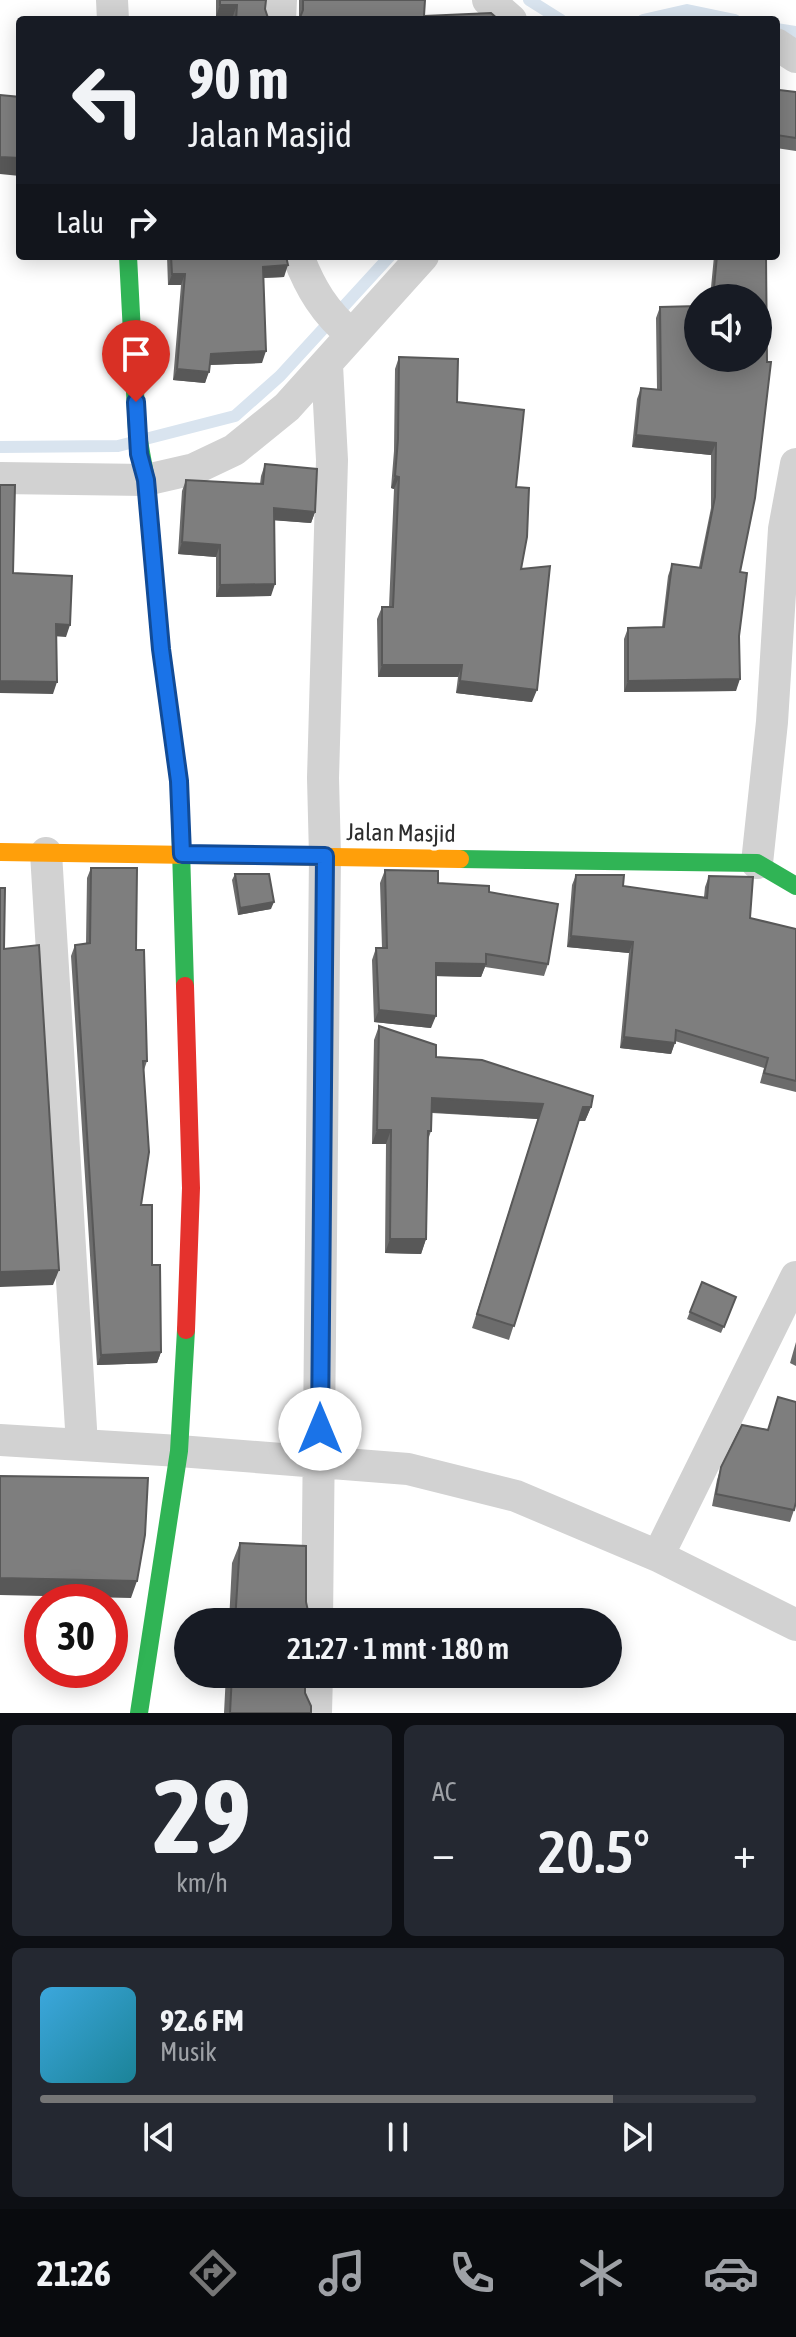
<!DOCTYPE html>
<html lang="id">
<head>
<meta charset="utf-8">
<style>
	:root { --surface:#171b24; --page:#242831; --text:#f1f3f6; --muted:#9ea1a6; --line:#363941; --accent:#767676 }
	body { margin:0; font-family:"Asap Condensed",sans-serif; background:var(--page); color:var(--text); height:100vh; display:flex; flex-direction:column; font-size:30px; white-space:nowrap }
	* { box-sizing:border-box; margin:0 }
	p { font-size:26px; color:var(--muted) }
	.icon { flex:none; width:44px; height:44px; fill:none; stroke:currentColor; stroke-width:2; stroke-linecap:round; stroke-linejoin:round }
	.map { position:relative; height:1713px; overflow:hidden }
	.panel { display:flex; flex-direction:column; gap:12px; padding:12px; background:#0d0f14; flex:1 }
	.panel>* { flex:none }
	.hud { position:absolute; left:16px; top:16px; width:764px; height:244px; border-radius:8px; box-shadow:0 4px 20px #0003; background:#171b24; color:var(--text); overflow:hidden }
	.controls { position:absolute; left:684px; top:284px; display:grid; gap:16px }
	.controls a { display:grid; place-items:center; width:88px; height:88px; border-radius:50%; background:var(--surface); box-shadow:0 4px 20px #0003; font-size:40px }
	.speed { position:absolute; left:24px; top:1584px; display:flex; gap:16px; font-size:40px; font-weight:700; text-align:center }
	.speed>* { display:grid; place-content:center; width:104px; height:104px; border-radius:50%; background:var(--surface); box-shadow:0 4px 20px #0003; line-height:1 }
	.speed .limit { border:12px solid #d22; background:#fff; color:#111 }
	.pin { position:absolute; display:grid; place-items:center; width:68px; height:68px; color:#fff; margin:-82px -34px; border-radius:50% 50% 50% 0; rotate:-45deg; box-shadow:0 0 8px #0007 }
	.pin .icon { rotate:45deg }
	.me { position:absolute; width:88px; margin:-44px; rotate:0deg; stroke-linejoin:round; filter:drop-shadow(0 0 6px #0008) }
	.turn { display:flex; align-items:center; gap:28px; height:168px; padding:0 40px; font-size:36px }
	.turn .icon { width:104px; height:104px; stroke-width:2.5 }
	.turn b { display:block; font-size:56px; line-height:68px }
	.then { display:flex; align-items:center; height:76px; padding:0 40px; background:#0003; gap:16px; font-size:30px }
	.big { font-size:60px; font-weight:600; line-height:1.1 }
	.panel .widget { flex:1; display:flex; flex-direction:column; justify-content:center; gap:12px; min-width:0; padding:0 28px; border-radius:12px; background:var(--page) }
	.panel .dial { align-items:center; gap:0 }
	.dial b { font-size:104px; line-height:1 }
	.song { display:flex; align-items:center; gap:24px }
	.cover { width:96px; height:96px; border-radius:12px; background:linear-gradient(135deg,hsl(200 70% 55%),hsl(190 70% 35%)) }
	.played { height:8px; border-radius:4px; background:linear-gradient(90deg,var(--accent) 80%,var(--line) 80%) }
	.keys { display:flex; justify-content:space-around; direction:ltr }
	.heat { display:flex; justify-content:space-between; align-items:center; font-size:44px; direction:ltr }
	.panel .tiles { flex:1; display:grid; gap:12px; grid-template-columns:1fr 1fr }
	.widget:last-child { grid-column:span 2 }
	.trip { position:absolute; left:174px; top:1608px; width:448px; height:80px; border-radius:40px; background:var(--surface); box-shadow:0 4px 20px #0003; font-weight:600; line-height:80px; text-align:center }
	.tab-bar { display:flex; height:128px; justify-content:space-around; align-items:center; background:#090b0e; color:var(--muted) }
	.tab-bar .icon { width:56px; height:56px }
	.tab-bar .selected { color:var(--accent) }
	.tab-bar b { font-size:36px; color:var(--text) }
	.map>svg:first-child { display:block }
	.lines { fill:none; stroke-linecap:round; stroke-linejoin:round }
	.stream { stroke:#d9e4ef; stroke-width:12 }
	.street { stroke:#d2d2d2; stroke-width:32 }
	.fast { stroke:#30b455; stroke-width:18 }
	.slow { stroke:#ff9f0a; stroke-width:18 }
	.jam { stroke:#e5322d; stroke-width:18 }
	.wall { fill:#6c6c6c }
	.shaded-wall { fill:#585858 }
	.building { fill:#7e7e7e; stroke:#585858; stroke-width:2 }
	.route-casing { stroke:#114b97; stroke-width:20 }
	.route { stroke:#1a73e8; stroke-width:14 }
	.labels { text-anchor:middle; stroke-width:8; stroke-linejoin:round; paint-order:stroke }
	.street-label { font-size:24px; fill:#2d2d2d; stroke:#fff }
</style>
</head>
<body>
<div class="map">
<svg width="796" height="1713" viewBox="0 0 796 1713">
	<rect width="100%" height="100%" fill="#fff"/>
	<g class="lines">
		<path class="stream" d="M529,0l32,20
			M643,20l44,-10 48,10
			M776,29l20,3
			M0,447l118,-1 117,-30 45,-40 110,-120"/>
		<path class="street" d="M112,0l1,20
			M488,0l23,20
			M280,20l1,-20
			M776,44l20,13
			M298,256c12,32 27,57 54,79
			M0,478l146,2 48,-11 40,-19 53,-43 136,-151
			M46,853l36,592
			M757,863l15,-141 12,-193 12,-65
			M0,1440l179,11 229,18 108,27 142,60 138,69
			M658,1556l138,-279
			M317,1622l8,-766 -2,-78 9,-318 -5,-95
			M316,1713l1,-39"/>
		<path class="fast" d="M128,256l9,174 9,50 15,169 18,132 6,205
			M460,859l297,4 39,23
			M139,1713l40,-262 7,-121"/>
		<path class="slow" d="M0,852l460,7"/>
		<path class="jam" d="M185,986l6,202 -5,142"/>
	</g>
	<path class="wall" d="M216,0h50l-1,9 3,9 1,2h-36v-4h-17z
		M299,0h126l-1,16 -125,4z
		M779,90l17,2v59l-20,-3v-50z
		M167,256h119l-2,21 -20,1 -2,85 -52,2 -5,18 -32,-3 8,-95h-13z
		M714,256h52l-26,316 -1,64 -3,55 -112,1v-53l4,-11 34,-1 6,-51 4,-12 27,3 12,-59v-53l-79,-8 5,-48 4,-11 16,1 -1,-71 4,-11 38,51 60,-60h-48z
		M399,357l58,45 59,85 5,82 11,133 -76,-9 2,-16h-80l-1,-58 5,-12h7l5,-118 -3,-1 3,-37 1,-82z
		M265,464l50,48 -4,11 -37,-3 -3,76 -55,1v-40l-38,-3 4,-63 4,-11 74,4 1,-8z
		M91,868l45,82 11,111 -3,9 -3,135 11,60 9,87 -4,11 -60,2 -26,-409 4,-11 11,-1 1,-66z
		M385,870l53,13 51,9 59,72 -4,12 -59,-9 -4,10 -45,-1 -5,52 -57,-6 -2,-62 4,-12h6l-2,-65z
		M235,874l36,35 -33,6 -6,-35z
		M576,875l47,11 81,11 1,-10 4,-11 41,42 46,11v163l-36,-9 4,-15 -89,-27 -4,13 -51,-6 9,-95 -62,-6 5,-62z
		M379,1026l57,31 155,50 -6,14h-6l-70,219 -37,-12 66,-209 -106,-6 -1,18 -3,9 -2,99 -5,15 -36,-1 1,-109h-14l2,-104z
		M702,1282l34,15 -15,36 -34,-14z
		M796,1342v24l-6,-3z
		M778,1397l16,113 -4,12 -78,-16 5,-26 4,-13 47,-37z
		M240,1543l66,59 2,9 8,11h-87l3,-59z
		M226,1674h79v19l6,20h-87z"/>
	<path class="shaded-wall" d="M220,5h17l-4,11h-17z
		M0,157l20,1v18l-20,-2z
		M321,256h30v1l-31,2z
		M288,265l-4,12 -25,1 4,-11z
		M172,274h13l-4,11h-13z
		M266,351l-4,12 -55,2 4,-11z
		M177,369l32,3 -4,11 -32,-3z
		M636,435l80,8 -5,12 -79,-8z
		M395,476l4,1 -5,12 -3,-1z
		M274,508l41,4 -4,11 -41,-3z
		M182,542l38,3 -4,12 -38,-3z
		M275,584l-4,12 -55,1 4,-12z
		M56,624l14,1 -4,12 -14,-1z
		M382,665h80l-4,12h-80z
		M740,679l-4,12 -112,1 4,-11z
		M0,681l57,1 -4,12 -53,-1z
		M460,681l77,9 -5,12 -76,-9z
		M274,902l-3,7 -33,6 2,-7z
		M571,936l62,6 -4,11 -62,-6z
		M436,963l50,1 -5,13 -49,-1z
		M379,1010l57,6 -5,12 -57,-6z
		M624,1037l51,6 -4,11 -51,-6z
		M432,1098l111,6 -5,15 -111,-7z
		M583,1107h8l-6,14h-7z
		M377,1130h14l-5,14h-14z
		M390,1239h36l-5,15 -36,-1z
		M59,1270l-6,15 -53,2v-15z
		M161,1352l-4,11 -60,2 4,-10z
		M0,1578l137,3 -6,17 -131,-3z"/>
	<path class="building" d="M220,0h46l-1,9 3,9 1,2h-33l1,-15h-17z
		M303,0h122l-1,16 67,-3 8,7h-200l4,-10z
		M779,90l17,2v46l-20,-3v-27z
		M0,95l20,2v61l-20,-1z
		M171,256h115l2,9 -25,2 3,84 -55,3 -2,18 -32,-3 8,-95h-13z
		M717,256h49l1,106h4l-16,136 -15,74 7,1 -8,63 1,43 -112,2v-53l36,-1 8,-63 29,4 14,-71 1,-54 -80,-8 5,-47 20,2 -1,-83 38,-1v52h60v-60h-45z
		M399,357l59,2 -1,43 67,8 -8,77 13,1 -2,49 -6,32 29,-3 -13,124 -77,-9 2,-16h-80v-58h11l6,-130 -4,-1 3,-37z
		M265,464l52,5 -2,43 -41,-4 1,76 -55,1v-40l-38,-3 4,-62 77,4z
		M0,485h15l-2,88 59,3 -2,49 -14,-1 1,58 -57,-1z
		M91,868h46l-1,82h8l3,111h-4l6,91 -8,53h11v60h8l1,87 -60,3 -26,-410 15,-2z
		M385,870l53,1v12l51,3v6l69,12 -10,60 -62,-10v10l-50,-1v53l-57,-6 -3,-62h11z
		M235,874h34l5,28 -34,6z
		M576,875h48l-1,11 84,12 2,-22 44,1 -3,41 46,11v152l-32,-8 4,-15 -92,-28 -1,13 -51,-6 9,-95 -62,-6z
		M0,888h5l-1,61 35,-4 20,325 -59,2z
		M379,1026l57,19v12l46,3 111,36 -2,11h-8l-69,219 -37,-12 66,-210 -111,-6 -1,33h-3l-2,108h-36l1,-109h-14z
		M702,1282l34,15 -12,30 -34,-15z
		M778,1397l18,5v100l-2,8 -78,-16 5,-27 21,-42 26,5z
		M0,1476l148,2 -3,57 -8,46 -137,-3z
		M240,1543l66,3v56l2,9 8,7v4h-81z
		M232,1674h73v19l6,13v7h-81z"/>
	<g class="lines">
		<defs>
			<path id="route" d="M136,402l3,52 7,26 15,169 18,132 3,73 143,2 -5,573"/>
		</defs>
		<use href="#route" class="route-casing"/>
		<use href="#route" class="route"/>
	</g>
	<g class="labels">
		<g class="street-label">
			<text transform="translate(401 833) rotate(1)" y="8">Jalan Masjid</text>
		</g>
	</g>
</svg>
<div class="controls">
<a><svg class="icon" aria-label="sound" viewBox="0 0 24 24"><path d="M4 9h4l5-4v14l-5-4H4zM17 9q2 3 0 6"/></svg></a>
</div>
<div class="speed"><div class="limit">30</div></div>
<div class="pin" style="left:136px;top:402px;background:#d93025"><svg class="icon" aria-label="arrive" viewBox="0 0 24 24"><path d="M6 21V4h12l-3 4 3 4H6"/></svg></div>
<svg class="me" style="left:320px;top:1429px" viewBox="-20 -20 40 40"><circle r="19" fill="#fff"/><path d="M0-13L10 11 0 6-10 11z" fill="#1a73e8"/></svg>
<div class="trip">21:27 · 1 mnt · 180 m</div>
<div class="hud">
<div class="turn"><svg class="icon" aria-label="left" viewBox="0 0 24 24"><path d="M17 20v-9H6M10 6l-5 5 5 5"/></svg><div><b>90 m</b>Jalan Masjid</div></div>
<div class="then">Lalu<svg class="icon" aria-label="right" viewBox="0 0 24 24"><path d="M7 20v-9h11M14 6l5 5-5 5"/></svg></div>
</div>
</div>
<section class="panel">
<div class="tiles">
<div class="widget dial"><b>29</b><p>km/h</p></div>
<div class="widget"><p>AC</p>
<div class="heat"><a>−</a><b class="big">20.5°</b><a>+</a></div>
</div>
<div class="widget">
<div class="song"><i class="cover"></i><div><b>92.6 FM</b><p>Musik</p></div></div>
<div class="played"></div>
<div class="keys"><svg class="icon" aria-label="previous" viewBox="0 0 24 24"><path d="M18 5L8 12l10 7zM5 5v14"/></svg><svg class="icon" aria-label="pause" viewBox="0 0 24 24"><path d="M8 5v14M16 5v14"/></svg><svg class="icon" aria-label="next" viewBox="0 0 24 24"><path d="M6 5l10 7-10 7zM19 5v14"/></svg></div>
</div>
</div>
</section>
<nav class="tab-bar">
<b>21:26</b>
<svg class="icon selected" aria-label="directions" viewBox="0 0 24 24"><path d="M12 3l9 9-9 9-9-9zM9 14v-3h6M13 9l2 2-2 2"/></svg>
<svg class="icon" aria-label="music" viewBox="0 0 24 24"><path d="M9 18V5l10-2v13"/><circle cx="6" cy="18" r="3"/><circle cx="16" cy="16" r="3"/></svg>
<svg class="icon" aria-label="phone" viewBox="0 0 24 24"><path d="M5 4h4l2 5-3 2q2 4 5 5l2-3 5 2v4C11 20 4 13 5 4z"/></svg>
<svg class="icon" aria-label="climate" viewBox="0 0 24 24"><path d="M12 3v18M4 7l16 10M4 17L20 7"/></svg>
<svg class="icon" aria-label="car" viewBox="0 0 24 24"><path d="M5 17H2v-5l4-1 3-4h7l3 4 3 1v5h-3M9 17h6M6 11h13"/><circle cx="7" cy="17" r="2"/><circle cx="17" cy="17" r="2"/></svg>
</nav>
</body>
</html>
